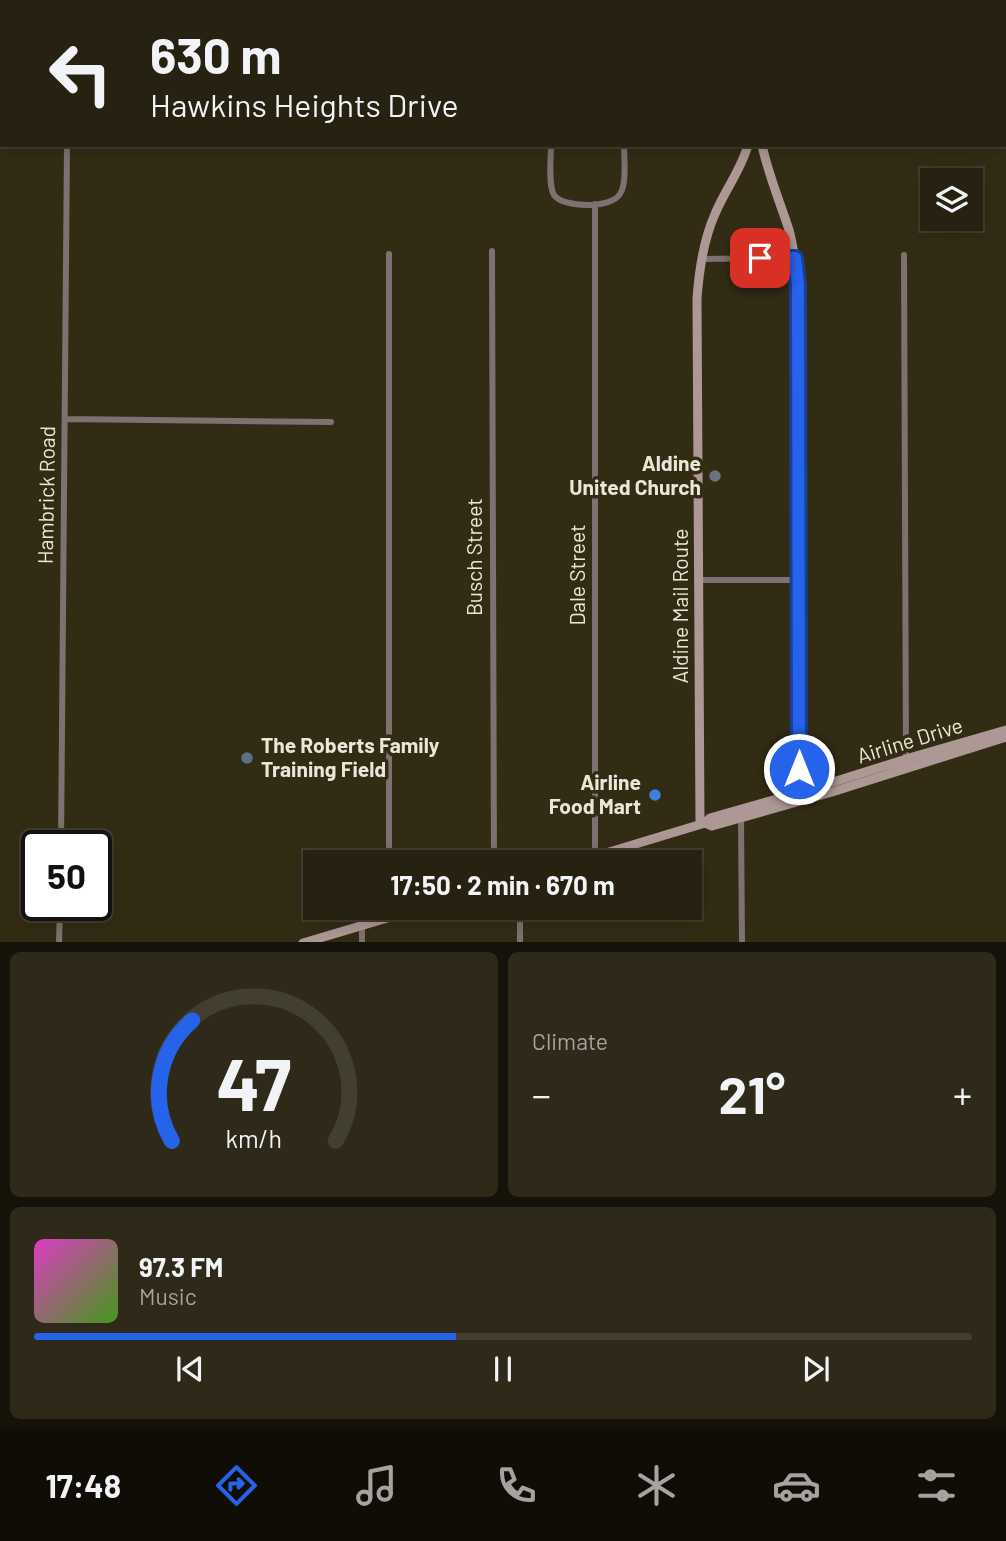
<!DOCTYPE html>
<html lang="en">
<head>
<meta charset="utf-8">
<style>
	:root { --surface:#262110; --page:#2e2919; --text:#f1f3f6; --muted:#a4a39f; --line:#423e30; --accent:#2563eb }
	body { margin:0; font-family:Barlow,sans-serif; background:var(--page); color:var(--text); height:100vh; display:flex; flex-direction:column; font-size:26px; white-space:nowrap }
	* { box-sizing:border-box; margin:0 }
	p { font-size:23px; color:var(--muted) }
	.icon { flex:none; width:38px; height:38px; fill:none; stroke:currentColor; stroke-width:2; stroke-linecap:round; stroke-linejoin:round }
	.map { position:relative; height:942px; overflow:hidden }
	.sheet { display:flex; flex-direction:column; gap:10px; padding:10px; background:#151209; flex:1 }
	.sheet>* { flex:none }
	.guide { position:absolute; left:0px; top:0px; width:1006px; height:147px; box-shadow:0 4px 18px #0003,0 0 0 2px var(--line); background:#262110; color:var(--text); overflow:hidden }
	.fabs { position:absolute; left:920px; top:168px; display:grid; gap:14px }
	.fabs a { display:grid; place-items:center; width:63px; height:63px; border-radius:0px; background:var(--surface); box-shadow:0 4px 18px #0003,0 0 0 2px var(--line); font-size:35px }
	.speed { position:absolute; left:21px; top:830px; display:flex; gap:14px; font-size:35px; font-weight:700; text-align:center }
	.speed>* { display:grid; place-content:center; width:91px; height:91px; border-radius:50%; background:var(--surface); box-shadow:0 4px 18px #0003,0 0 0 2px var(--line); line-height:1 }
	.speed .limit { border:4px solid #111; border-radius:10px; background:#fff; color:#111 }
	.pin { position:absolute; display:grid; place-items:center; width:60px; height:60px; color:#fff; margin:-30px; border-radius:14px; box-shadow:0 4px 10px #0006 }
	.me { position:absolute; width:77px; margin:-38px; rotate:0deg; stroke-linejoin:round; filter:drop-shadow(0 0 5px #0008) }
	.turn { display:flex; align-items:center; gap:24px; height:147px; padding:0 35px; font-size:32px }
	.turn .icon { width:91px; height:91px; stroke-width:2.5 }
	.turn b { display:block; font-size:49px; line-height:60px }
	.big { font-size:52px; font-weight:700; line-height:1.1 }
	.sheet .tile { flex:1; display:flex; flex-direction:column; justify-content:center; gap:10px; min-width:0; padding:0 24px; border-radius:10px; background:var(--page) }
	.sheet .dial { align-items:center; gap:0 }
	.dial svg { height:182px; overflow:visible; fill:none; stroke:var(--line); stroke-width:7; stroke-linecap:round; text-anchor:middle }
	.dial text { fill:var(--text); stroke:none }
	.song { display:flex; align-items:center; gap:21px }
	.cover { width:84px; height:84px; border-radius:10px; background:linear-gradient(135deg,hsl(310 70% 55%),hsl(100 70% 35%)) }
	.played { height:7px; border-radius:4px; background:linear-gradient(90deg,var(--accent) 45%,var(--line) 45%) }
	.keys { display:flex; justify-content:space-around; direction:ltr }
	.heat { display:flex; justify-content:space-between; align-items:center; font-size:38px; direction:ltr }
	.sheet .tiles { flex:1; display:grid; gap:10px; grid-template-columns:1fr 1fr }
	.tile:last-child { grid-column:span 2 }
	.trip { position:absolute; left:303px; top:850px; width:399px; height:70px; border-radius:0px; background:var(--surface); box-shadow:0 4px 18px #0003,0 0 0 2px var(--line); font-weight:700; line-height:70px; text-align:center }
	.dock { display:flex; height:112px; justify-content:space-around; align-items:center; background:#0f0d06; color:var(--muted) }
	.dock .icon { width:49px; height:49px }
	.dock .current { color:var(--accent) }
	.dock b { font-size:32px; color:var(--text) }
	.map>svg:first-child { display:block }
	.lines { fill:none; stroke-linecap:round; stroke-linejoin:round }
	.street { stroke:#7f716f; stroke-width:6 }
	.secondary { stroke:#ae9895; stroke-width:9 }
	.route-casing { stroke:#184099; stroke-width:18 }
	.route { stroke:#2563eb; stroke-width:12 }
	.worship-dot { fill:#6b7280; stroke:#332c15; stroke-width:2.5 }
	.service-dot { fill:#5c6f8a; stroke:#332c15; stroke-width:2.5 }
	.shop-dot { fill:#3f7fe0; stroke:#332c15; stroke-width:2.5 }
	.labels { text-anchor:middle; stroke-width:7; stroke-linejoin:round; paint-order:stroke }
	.poi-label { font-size:21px; font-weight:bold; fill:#ebe7d8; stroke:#332c15; text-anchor:end }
	.street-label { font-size:21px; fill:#ebe7d8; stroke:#332c15 }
</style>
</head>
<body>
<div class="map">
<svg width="1006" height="943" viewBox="0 0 1006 943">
	<rect width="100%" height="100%" fill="#332c15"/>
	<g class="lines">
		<path class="street" d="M137,2v-2
			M191,2v-2
			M245,2v-2
			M470,2v-2
			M917,2v-2
			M551,145c0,13 -3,40 3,50 9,13 57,14 66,-1 7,-10 4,-36 4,-49
			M492,251l2,612
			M389,254v609
			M904,255l2,504
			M701,259l94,-1
			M66,419l265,3
			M699,580h100
			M741,817l1,126
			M61,845l6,-700
			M595,856v-652
			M520,908v35
			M362,925v18
			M59,943l1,-38"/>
		<path class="secondary" d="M751,0v2
			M761,0v2
			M0,75h2
			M1004,83h2
			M762,145c6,29 18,57 27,85 5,18 7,37 9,55v502l2,14
			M798,769c6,10 13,14 24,15
			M705,823l7,3 120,-34 174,-55
			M700,824l-3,-525c2,-29 6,-58 18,-85 10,-24 26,-44 33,-69
			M573,863l132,-40 5,-5 88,-25 118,-37 90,-26
			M303,943l118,-35"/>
	</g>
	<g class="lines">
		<defs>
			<path id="route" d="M760,258h35l3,27 1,484"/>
		</defs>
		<use href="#route" class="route-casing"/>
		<use href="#route" class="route"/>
	</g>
	<circle class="worship-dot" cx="715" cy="476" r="7"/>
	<circle class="service-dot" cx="247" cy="758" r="7"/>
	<circle class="shop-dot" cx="655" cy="795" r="7"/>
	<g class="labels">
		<g class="poi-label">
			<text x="701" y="471">Aldine<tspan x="701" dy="24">United Church</tspan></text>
			<text x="261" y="753" text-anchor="start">The Roberts Family<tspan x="261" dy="24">Training Field</tspan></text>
			<text x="641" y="790">Airline<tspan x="641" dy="24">Food Mart</tspan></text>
		</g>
		<g class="street-label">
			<text transform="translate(47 495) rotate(-89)" y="7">Hambrick Road</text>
			<text transform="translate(475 557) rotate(-90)" y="7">Busch Street</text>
			<text transform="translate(578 575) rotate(-90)" y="7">Dale Street</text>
			<text transform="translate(681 606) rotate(-90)" y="7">Aldine Mail Route</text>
			<text transform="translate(910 741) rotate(-17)" y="7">Airline Drive</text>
		</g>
	</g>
</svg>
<div class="fabs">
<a><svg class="icon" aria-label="layers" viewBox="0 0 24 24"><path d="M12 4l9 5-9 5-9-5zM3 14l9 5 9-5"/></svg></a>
</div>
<div class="speed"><div class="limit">50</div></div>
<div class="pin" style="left:760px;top:258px;background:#d93025"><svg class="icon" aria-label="arrive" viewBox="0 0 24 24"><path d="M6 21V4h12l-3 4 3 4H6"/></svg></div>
<svg class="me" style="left:799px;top:769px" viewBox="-20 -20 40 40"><circle r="17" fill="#2563eb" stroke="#fff" stroke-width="3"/><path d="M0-11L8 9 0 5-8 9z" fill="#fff"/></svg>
<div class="trip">17:50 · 2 min · 670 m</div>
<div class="guide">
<div class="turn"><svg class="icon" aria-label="left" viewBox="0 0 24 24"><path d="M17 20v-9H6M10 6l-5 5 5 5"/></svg><div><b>630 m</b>Hawkins Heights Drive</div></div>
</div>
</div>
<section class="sheet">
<div class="tiles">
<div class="tile dial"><svg viewBox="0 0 100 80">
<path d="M14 69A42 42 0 1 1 86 69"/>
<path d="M14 69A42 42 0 0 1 23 16" stroke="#2563eb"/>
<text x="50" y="56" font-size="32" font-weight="700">47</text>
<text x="50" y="72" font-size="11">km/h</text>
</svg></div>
<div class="tile"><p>Climate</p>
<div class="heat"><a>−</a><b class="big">21°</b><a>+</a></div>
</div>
<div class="tile">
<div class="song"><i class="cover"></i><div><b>97.3 FM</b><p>Music</p></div></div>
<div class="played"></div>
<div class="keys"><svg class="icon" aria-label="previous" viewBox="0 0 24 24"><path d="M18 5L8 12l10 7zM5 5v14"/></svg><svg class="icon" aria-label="pause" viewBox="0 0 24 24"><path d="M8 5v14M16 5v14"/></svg><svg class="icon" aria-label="next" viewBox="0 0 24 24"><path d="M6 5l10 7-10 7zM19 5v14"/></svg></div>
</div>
</div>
</section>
<nav class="dock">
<b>17:48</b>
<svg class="icon current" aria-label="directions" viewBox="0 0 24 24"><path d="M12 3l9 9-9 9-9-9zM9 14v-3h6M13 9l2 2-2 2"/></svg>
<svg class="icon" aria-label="music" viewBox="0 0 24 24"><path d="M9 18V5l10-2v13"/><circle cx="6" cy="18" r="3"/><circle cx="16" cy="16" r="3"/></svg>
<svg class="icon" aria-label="phone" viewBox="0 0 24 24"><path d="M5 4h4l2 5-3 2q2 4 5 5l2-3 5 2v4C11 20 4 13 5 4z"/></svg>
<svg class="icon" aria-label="climate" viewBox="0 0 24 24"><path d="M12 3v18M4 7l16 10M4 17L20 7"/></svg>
<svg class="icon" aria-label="car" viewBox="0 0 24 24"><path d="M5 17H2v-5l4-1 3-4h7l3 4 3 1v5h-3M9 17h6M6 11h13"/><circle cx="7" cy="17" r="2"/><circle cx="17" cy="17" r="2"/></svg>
<svg class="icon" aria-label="filters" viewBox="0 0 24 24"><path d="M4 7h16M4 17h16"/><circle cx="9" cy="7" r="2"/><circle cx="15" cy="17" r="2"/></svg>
</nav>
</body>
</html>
